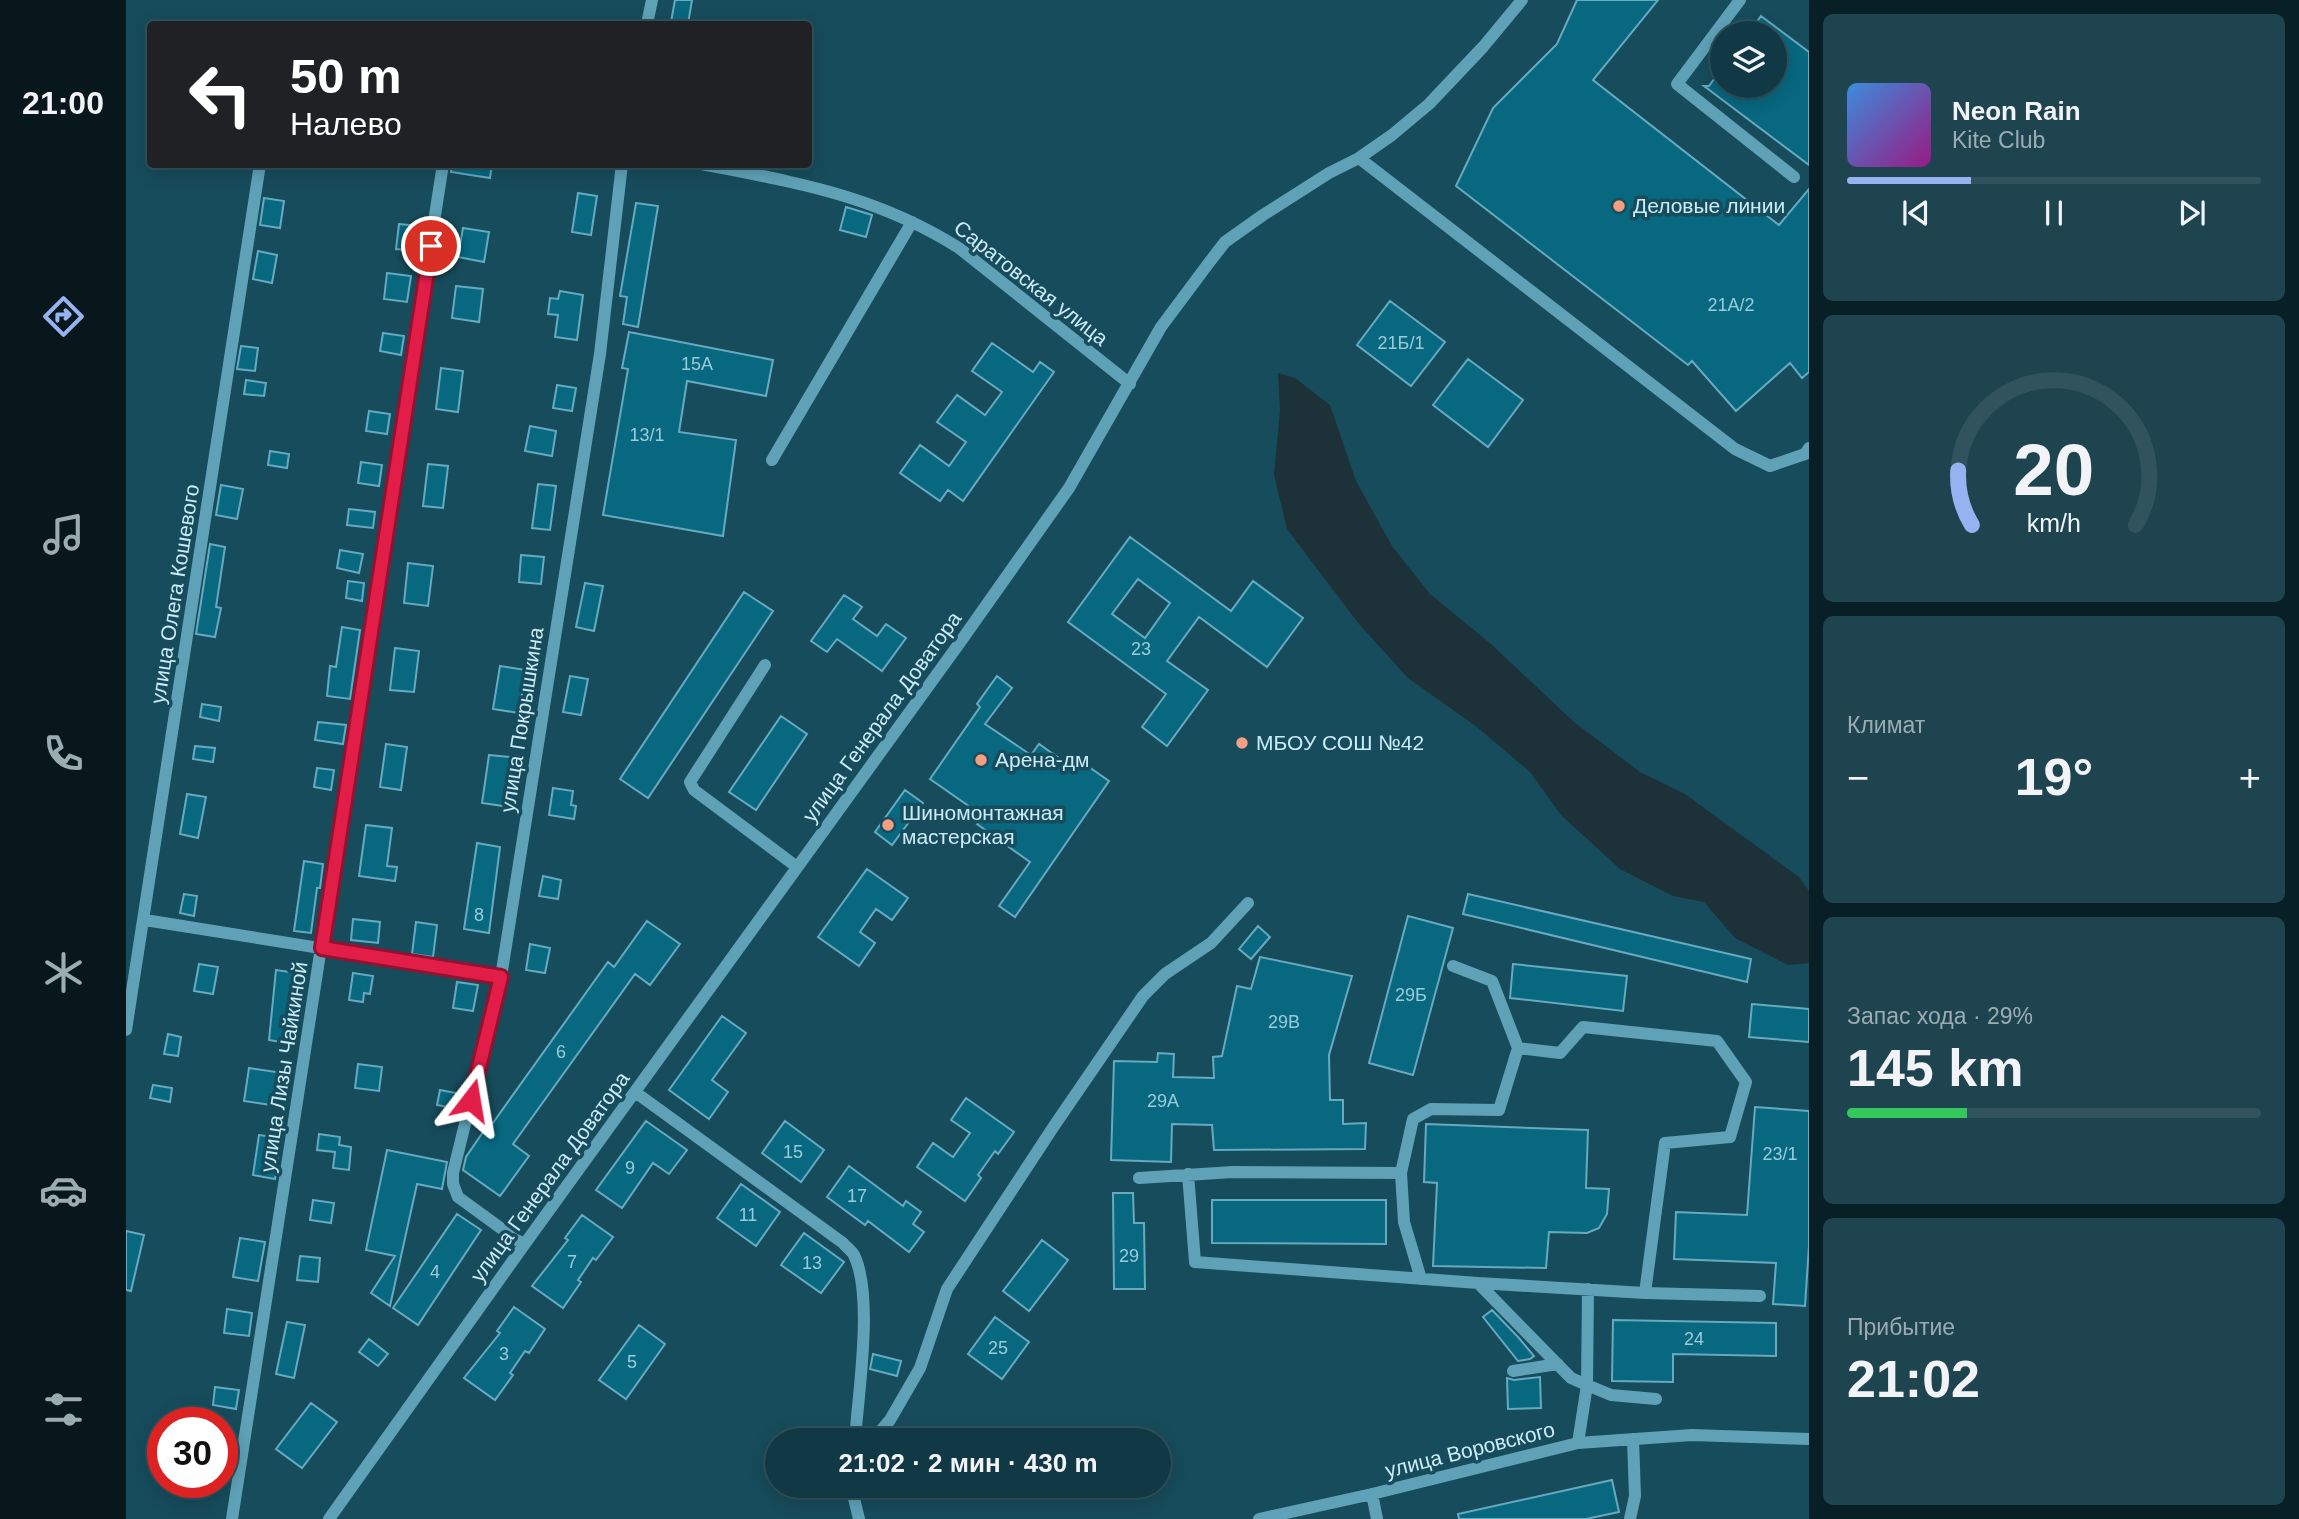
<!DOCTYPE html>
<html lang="ru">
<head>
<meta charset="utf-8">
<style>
	:root { --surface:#113945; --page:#1e4450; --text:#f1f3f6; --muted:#9cacb3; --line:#30535e; --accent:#95b2f1 }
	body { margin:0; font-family:Arial,sans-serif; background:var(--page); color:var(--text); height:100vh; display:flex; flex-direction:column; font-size:26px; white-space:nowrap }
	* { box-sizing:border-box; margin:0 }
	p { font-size:23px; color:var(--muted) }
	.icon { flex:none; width:38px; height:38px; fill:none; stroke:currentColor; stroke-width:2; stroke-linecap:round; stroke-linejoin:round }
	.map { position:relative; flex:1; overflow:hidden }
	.panel { display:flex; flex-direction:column; gap:14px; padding:14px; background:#091f26; width:490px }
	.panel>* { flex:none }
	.hud { position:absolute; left:21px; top:21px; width:665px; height:147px; border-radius:7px; box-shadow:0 4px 18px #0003,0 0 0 2px var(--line); background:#202124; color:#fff; overflow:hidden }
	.fabs { position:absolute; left:1584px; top:21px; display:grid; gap:14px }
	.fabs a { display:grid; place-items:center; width:77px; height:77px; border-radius:50%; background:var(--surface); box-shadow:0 4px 18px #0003,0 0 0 2px var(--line); font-size:35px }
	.speed { position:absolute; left:21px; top:1407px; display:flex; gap:14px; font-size:35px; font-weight:700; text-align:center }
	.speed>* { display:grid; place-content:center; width:91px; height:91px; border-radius:50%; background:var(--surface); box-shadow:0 4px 18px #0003,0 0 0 2px var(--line); line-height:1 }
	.speed .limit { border:10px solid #d22; background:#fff; color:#111 }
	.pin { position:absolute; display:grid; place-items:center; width:60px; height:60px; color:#fff; margin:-30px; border:4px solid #fff; border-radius:50%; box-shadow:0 2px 7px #0007 }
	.me { position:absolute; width:77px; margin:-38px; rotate:14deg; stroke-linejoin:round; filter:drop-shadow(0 0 5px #0008) }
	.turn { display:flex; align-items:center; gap:24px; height:147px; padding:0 28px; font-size:32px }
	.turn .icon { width:91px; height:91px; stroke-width:2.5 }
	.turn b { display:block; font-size:49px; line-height:60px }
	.big { font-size:52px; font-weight:700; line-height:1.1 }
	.panel .widget { flex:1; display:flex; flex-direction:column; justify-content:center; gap:10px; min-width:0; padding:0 24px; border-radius:10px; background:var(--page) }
	.panel .dial { align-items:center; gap:0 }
	.dial svg { height:182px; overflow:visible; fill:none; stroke:var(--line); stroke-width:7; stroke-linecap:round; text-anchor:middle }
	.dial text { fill:var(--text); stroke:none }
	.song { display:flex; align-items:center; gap:21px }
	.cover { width:84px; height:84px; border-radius:10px; background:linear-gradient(135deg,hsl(210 70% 55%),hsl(310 70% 35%)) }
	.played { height:7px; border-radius:4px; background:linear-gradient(90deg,var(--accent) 30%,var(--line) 30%) }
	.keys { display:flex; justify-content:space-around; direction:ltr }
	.heat { display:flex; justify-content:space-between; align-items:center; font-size:38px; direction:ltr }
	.charge { height:10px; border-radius:5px; background:linear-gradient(90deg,#34c759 29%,var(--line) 0) }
	.trip { position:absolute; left:639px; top:1428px; width:406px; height:70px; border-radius:35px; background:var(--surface); box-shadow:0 4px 18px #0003,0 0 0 2px var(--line); font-weight:700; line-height:70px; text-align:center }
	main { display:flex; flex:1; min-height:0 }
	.tab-bar { display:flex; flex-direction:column; width:126px; justify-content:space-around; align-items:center; background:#07171c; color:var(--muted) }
	.tab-bar .icon { width:49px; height:49px }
	.tab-bar .selected { color:var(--accent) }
	.tab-bar b { font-size:32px; color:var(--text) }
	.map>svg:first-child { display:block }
	.water { fill:#1d3138 }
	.building { fill:#07687f; stroke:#67aac0; stroke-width:2; fill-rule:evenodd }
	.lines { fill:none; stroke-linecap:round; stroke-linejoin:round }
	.minor { stroke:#5fa2b8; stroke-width:12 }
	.route-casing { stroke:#92132f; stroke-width:18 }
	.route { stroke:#e11d48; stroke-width:12 }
	.poi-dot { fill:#f3a082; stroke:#174c5c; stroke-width:2.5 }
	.labels { text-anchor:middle; stroke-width:7; stroke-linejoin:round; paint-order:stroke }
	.number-label { font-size:18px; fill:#9acbd9 }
	.poi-label { font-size:21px; fill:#cbecf7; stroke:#174c5c; text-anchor:start }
	.street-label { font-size:21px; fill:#cbecf7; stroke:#174c5c }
</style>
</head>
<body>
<main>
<nav class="tab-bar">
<b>21:00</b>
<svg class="icon selected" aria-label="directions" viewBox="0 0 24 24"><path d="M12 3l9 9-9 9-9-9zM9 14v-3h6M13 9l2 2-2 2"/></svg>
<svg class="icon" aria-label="music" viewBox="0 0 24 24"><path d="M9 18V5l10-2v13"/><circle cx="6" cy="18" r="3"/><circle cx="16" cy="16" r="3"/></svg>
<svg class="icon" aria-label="phone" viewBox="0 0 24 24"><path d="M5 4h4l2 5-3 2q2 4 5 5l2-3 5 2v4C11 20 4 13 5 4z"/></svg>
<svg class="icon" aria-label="climate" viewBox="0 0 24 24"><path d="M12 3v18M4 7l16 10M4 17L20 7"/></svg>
<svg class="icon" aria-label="car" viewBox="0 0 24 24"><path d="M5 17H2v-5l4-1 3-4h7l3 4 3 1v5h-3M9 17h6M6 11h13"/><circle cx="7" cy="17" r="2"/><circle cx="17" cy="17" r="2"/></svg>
<svg class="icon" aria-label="filters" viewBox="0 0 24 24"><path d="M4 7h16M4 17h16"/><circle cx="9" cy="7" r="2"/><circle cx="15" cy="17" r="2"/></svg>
</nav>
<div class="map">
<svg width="1683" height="1519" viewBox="0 0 1683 1519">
	<rect width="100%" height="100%" fill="#174c5c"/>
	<path class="water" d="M1152,373l17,5 35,27 26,76 36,65 38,48 61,50 83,78 66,50 45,22 114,83 10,14v72l-21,2 -53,-27 -31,-36 -31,-6 -53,-27 -59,-54 -31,-43 -53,-45 -69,-49 -49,-54 -72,-95 -13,-54 6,-65z"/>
	<path class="building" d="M549,0h17l-4,24 -17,-2z
		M1451,0h81l-65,80 186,145 30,-36v183l-7,6 -12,-15 -54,48 -44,-50 -4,4 -232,-179 37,-78 64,-64z
		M1635,16l48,36v113l-105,-79h5l13,-18v18h52v-53h-25z
		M326,164h40l-2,14 -39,-6z
		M452,193l19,3 -6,39 -19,-3z
		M138,198l20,3 -4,27 -20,-3z
		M510,203l22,3 -20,121 -15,-3 4,-27 -7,-1z
		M720,207l26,8 -6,22 -26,-7z
		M273,224l20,2 -4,25 -19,-2z
		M337,228l26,4 -5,30 -26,-5z
		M132,251l19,4 -5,28 -19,-4z
		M261,273l24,3 -4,26 -23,-3z
		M330,286l27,3 -4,33 -27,-4z
		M434,291l23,4 -6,45 -22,-3 3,-22 -10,-1 2,-16 8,1z
		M1264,301l55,41 -34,44 -54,-41z
		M503,332l144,28 -7,36 -79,-15 -8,51 57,8 -13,96 -120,-21 25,-146 -6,-1z
		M257,333l21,3 -3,19 -21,-4z
		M866,343l41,29 7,-10 14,10 -91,129 -15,-11 -8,11 -40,-28 20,-28 29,21 17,-24 -29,-20 20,-27 28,20 17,-23 -30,-21z
		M115,346l17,2 -3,23 -18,-2z
		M1342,359l55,41 -35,47 -55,-42z
		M315,368l22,3 -5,41 -22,-3z
		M120,380l20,3 -2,13 -20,-2z
		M431,385l19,3 -4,23 -19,-3z
		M243,411l21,3 -3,20 -21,-3z
		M404,426l26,5 -4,25 -27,-5z
		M144,451l19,3 -2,14 -19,-3z
		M235,462l21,3 -3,21 -21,-3z
		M302,464l20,2 -5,42 -20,-2z
		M412,484l18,2 -6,44 -18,-2z
		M95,485l22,4 -6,30 -21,-4z
		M223,509l26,3 -2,16 -26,-3z
		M1004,537l101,74 22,-30 50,37 -36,49 -68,-50 -32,44 41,29 -41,56 -25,-19 24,-33 -98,-72zM1012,579l32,24 -25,35 -33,-24z
		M84,544l15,3 -9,60 5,1 -6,29 -19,-3z
		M214,550l23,4 -4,19 -22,-5z
		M395,555l23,2 -3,27 -22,-2z
		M282,563l25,3 -5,40 -24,-3z
		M222,581l16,2 -2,18 -16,-3z
		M459,583l18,3 -9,45 -18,-4z
		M618,592l29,19 -125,187 -28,-19z
		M718,595l18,12 -9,12 24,17 9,-12 20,14 -24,33 -45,-32 -10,13 -16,-11z
		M216,627l18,3 -10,69 -23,-3 3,-30 6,1z
		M269,648l24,3 -5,41 -24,-2z
		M374,666l26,4 -7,43 -26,-4z
		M444,676l18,3 -7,36 -18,-3z
		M871,676l15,12 -27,36 46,31 8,-11 31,22 6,-8 33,23 -94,136 -16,-11 31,-44 -53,-38 6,-8 -53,-37 50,-72 -3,-3z
		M76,704l19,3 -2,14 -19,-4z
		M655,716l26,18 -51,76 -27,-18z
		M192,722l28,3 -3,19 -28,-4z
		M260,744l21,3 -6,43 -21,-3z
		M69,746l20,2 -2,14 -20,-3z
		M363,755l21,2 -7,49 -21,-3z
		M191,768l17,2 -3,20 -17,-3z
		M427,788l20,3 -2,14 5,1 -2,13 -25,-4z
		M779,790l18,13 -31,42 -17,-13z
		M61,794l19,3 -8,41 -18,-4z
		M240,825l26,3 -5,38 10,1 -2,14 -36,-5z
		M351,843l23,4 -11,86 -25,-4z
		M178,861l19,3 -3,24h-3l-6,45 -17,-2z
		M741,869l41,29 -16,22 -16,-11 -16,23 15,11 -16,23 -41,-29z
		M417,876l18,4 -3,19 -19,-3z
		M58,894l13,2 -3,20 -14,-3z
		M1342,894l283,65 -4,23 -284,-68z
		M1282,916l45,12 -40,147 -44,-12z
		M227,919l27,3 -2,21 -27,-3z
		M521,921l33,23 -30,41 -15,-11 -122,170 16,12 -29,40 -37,-26 3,-13 17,-25 2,2 123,-172 6,5z
		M290,922l21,3 -4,32 -21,-3z
		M1132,926l12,11 -19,22 -12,-10z
		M404,944l20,4 -5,25 -19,-3z
		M1134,957l92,19 -23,79 1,45h13v24l23,-1 -1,26 -151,1 -2,-25 -40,-1 -1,38 -60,-2 3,-99 43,1 1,-9 16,1 -1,23 41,1 -1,-21 9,-1 15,-70 14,3z
		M73,964l19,3 -5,27 -19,-3z
		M1387,964l114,12 -4,35 -113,-13z
		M150,970l27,4 -5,34 -6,-1 -6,36 -17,-3z
		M227,973l20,3 -3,18 -6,-1 -1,9 -14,-2z
		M331,982l21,3 -5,26 -20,-3z
		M1626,1004l57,5v33l-60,-5z
		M596,1016l24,17 -34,47 16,12 -19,27 -40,-29z
		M42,1034l13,3 -3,19 -14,-2z
		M232,1064l24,3 -3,24 -24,-3z
		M123,1068l34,5 -5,33 -34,-5z
		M27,1085l19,3 -2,14 -20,-4z
		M314,1090l16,3 -3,15 -16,-3z
		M840,1098l48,34 -16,22 -3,-3 -17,24 3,3 -16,23 -48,-34 16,-24 20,14 17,-24 -19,-13z
		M1629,1107l54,4v135l-4,60 -32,-2 3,-41 -102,-4 2,-47 71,3z
		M520,1121l41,29 -18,24 -16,-11 -31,45 -26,-18z
		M659,1121l39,29 -23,32 -39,-29z
		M1300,1124l162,6 -2,58 23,1 -2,25 -8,14 -12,5 -38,-1 -3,36 -113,-2 4,-83 -13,-1z
		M193,1134l21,3 -1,8 12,2 -2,23 -16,-2 2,-16 -18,-2z
		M133,1135l22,3 -6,41 -22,-4z
		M261,1150l60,12 -5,27 -25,-5 -27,122 -19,-13 24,-37 -29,-6z
		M723,1166l54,40 3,-5 15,11 -8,12 11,8 -15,20 -41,-31 -3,4 -38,-28z
		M615,1184l39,28 -24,34 -39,-28z
		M987,1193h20l1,30h10l1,66h-31z
		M187,1200l21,3 -3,20 -21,-3z
		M1086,1200h174v44l-174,-1z
		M331,1214l24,16 -63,95 -25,-17z
		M456,1215l31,22 -17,23 -3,-2 -15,22 3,2 -18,26 -31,-22 36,-46 -3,-2z
		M0,1231l18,4 -13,56 -5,-1z
		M678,1233l40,29 -23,31 -40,-28z
		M114,1238l25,4 -7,39 -25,-4z
		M916,1240l26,20 -39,51 -26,-20z
		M174,1256l20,2 -2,24 -21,-2z
		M388,1307l31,22 -16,24 -4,-2 -15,22 3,2 -18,25 -31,-22 36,-45 -3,-2z
		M101,1309l25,4 -3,23 -25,-3z
		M1366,1310l26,27 16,19 -4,3 -12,2 -35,-44z
		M869,1317l34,25 -27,37 -34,-25z
		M1487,1320l163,3v33l-103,-2v28l-61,-1z
		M161,1322l18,3 -11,53 -18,-4z
		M513,1325l26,19 -39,55 -27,-19z
		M243,1339l19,15 -10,12 -19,-14z
		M747,1354l28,7 -4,15 -27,-7z
		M1414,1377l1,31 -33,1 -1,-31 7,2z
		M89,1387l24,3 -3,19 -23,-4z
		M185,1403l26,19 -35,46 -26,-19z
		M1486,1480l7,32 -33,7h-127l-1,-5z"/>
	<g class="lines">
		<path class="minor" d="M1614,0l-63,84 117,93
			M521,24l5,-24
			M1233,158l376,291 35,17 35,-12 4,-6
			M576,164c95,19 173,31 257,84l171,136
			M646,460l140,-238
			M639,665l-75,117 4,8 103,77
			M19,920l356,57
			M1327,966l39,15 26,67 42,5 23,-26 134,14 29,41 -16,55 -65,6 -20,150 -167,-10
			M0,1030l134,-866
			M509,1092l208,151c3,4 9,8 11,12 20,41 4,139 1,185
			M1275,1173l3,49 17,57
			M1062,1174l7,88 283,21 93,95 16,7 -9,58
			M1013,1178l94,-6 168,1 12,-54 18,-10 68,1 19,-62
			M398,1245l-66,-48 -5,-13v-11l48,-196 99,-623 22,-190
			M1462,1289l-1,96 24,10 45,4
			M1519,1293l115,3
			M1387,1371l45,-7
			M747,1440l17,-20 30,-52 27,-79 107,-163 89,-130 22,-22 46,-31 37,-40
			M725,1486l8,33
			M1246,1494l5,25
			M106,1519l211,-1355
			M203,1519l195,-274 437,-604 108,-153 92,-161 47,-63 17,-22 38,-27 66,-42 30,-15 33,-23 37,-31 54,-57 39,-47
			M1133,1519l113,-25 206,-51 114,-8 117,4
			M1504,1519l5,-23 -2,-57"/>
	</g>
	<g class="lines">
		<defs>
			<path id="route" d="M305,246l-109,702 179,29 -30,123"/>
		</defs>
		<use href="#route" class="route-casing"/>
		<use href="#route" class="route"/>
	</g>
	<g class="poi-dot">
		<circle cx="1493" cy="206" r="7"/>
		<circle cx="1116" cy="743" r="7"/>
		<circle cx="855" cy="760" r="7"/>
		<circle cx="762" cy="825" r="7"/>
	</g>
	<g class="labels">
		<g class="number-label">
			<text x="1605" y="311">21А/2</text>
			<text x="1275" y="349">21Б/1</text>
			<text x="571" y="370">15А</text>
			<text x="521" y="441">13/1</text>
			<text x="1015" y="655">23</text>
			<text x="353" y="921">8</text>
			<text x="1285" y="1001">29Б</text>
			<text x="1158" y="1028">29В</text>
			<text x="435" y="1058">6</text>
			<text x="1037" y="1107">29А</text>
			<text x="667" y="1158">15</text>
			<text x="1654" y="1160">23/1</text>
			<text x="504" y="1174">9</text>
			<text x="731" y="1202">17</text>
			<text x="622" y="1221">11</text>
			<text x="1003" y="1262">29</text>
			<text x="446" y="1268">7</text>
			<text x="686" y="1269">13</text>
			<text x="309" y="1278">4</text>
			<text x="1568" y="1345">24</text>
			<text x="872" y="1354">25</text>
			<text x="378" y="1360">3</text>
			<text x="506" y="1368">5</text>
		</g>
		<g class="poi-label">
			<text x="1507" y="213">Деловые линии</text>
			<text x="1130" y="750">МБОУ СОШ №42</text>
			<text x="869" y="767">Арена-дм</text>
			<text x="776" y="820">Шиномонтажная<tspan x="776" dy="24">мастерская</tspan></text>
		</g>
		<g class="street-label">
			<text transform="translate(905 283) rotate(38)" y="7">Саратовская улица</text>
			<text transform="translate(49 594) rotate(-81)" y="7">улица Олега Кошевого</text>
			<text transform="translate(756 717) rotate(-54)" y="7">улица Генерала Доватора</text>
			<text transform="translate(396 720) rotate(-81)" y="7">улица Покрышкина</text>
			<text transform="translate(158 1067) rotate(-81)" y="7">улица Лизы Чайкиной</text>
			<text transform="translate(424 1177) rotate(-54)" y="7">улица Генерала Доватора</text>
			<text transform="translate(1344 1450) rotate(-14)" y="7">улица Воровского</text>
		</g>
	</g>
</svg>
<div class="fabs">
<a><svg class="icon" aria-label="layers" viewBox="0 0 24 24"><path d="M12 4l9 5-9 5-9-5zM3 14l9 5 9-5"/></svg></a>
</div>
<div class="speed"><div class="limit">30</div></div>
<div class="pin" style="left:305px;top:246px;background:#d93025"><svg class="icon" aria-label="arrive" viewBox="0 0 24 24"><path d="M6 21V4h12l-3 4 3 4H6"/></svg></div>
<svg class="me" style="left:345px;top:1100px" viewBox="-20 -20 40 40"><path d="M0-17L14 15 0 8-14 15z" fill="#e11d48" stroke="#fff" stroke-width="4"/></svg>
<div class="trip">21:02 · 2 мин · 430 m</div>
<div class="hud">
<div class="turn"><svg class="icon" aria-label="left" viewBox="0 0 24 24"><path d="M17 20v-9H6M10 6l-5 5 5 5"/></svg><div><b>50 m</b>Налево</div></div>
</div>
</div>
<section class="panel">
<div class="widget">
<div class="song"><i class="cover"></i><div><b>Neon Rain</b><p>Kite Club</p></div></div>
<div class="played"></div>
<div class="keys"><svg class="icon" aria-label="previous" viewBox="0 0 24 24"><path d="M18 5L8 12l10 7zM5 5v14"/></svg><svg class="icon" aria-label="pause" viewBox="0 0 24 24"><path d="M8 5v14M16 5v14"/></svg><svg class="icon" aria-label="next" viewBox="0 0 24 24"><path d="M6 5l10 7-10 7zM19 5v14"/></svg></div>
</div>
<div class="widget dial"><svg viewBox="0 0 100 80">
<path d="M14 69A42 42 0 1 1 86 69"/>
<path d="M14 69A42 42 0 0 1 8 45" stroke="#95b2f1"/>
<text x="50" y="56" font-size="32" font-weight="700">20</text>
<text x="50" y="72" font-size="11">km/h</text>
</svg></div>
<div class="widget"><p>Климат</p>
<div class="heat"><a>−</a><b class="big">19°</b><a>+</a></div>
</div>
<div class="widget"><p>Запас хода · 29%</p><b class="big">145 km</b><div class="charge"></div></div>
<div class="widget"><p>Прибытие</p><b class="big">21:02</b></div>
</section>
</main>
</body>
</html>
